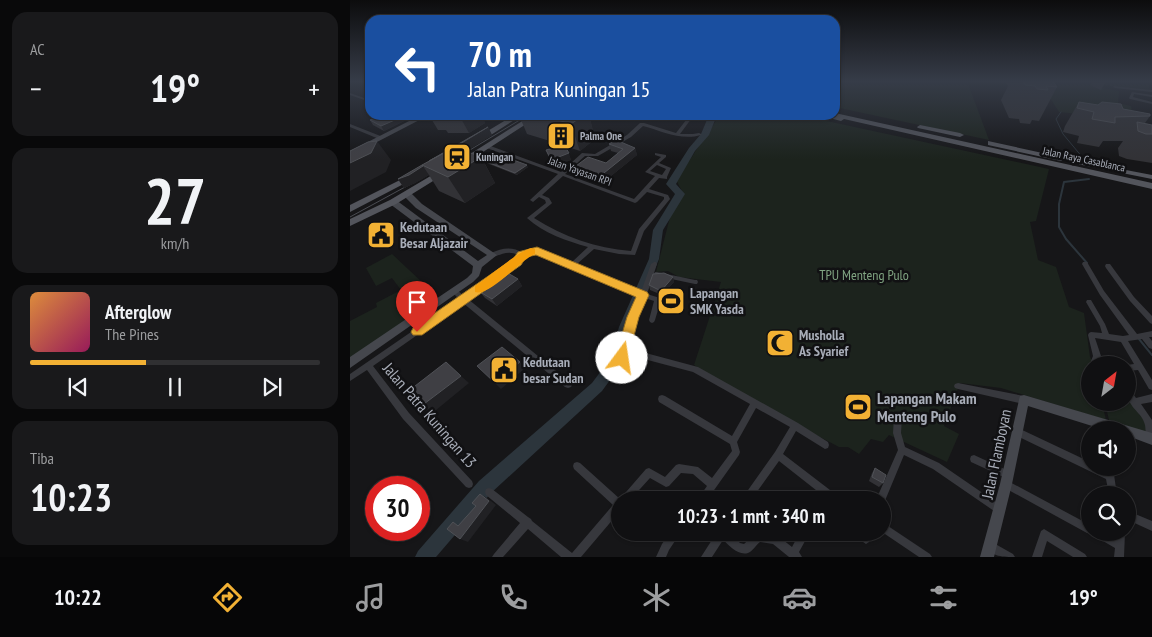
<!DOCTYPE html>
<html lang="id">
<head>
<meta charset="utf-8">
<style>
	:root { --surface:#101012; --page:#19191b; --text:#f1f3f6; --muted:#9c9d9f; --line:#303032; --accent:#f2b134 }
	body { margin:0; font-family:"PT Sans Narrow",sans-serif; background:var(--page); color:var(--text); height:100vh; display:flex; flex-direction:column; font-size:19px; white-space:nowrap }
	* { box-sizing:border-box; margin:0 }
	p { font-size:16px; color:var(--muted) }
	.icon { flex:none; width:28px; height:28px; fill:none; stroke:currentColor; stroke-width:2; stroke-linecap:round; stroke-linejoin:round }
	.map { position:relative; flex:1; overflow:hidden }
	.panel { display:flex; flex-direction:column; gap:12px; padding:12px; background:#09090a; width:350px }
	.panel>* { flex:none }
	.banner { position:absolute; left:15px; top:15px; width:475px; height:105px; border-radius:15px; box-shadow:0 1px 4px #0004,0 0 0 1px var(--line); background:#1a4fa0; color:#fff; overflow:hidden }
	.needle { width:32px; rotate:31deg }
	.buttons { position:absolute; left:731px; top:356px; display:grid; gap:10px }
	.buttons a { display:grid; place-items:center; width:55px; height:55px; border-radius:50%; background:var(--surface); box-shadow:0 1px 4px #0004,0 0 0 1px var(--line); font-size:25px }
	.speed { position:absolute; left:15px; top:476px; display:flex; gap:10px; font-size:25px; font-weight:700; text-align:center }
	.speed>* { display:grid; place-content:center; width:65px; height:65px; border-radius:50%; background:var(--surface); box-shadow:0 1px 4px #0004,0 0 0 1px var(--line); line-height:1 }
	.speed .limit { border:8px solid #d22; background:#fff; color:#111 }
	.pin { position:absolute; display:grid; place-items:center; width:42px; height:42px; color:#fff; margin:-51px -21px; border-radius:50% 50% 50% 0; rotate:-45deg; box-shadow:0 0 5px #0007 }
	.pin .icon { rotate:45deg }
	.me { position:absolute; width:55px; margin:-28px; rotate:14deg; stroke-linejoin:round; filter:drop-shadow(0 0 4px #0008) }
	.turn { display:flex; align-items:center; gap:18px; height:105px; padding:0 20px; font-size:22px }
	.turn .icon { width:65px; height:65px; stroke-width:2.5 }
	.turn b { display:block; font-size:35px; line-height:42px }
	.big { font-size:38px; font-weight:800; line-height:1.1 }
	.panel .tile { flex:1; display:flex; flex-direction:column; justify-content:center; gap:8px; min-width:0; padding:0 18px; border-radius:15px; background:var(--page) }
	.panel .dial { align-items:center; gap:0 }
	.dial b { font-size:65px; line-height:1 }
	.song { display:flex; align-items:center; gap:15px }
	.cover { width:60px; height:60px; border-radius:8px; background:linear-gradient(135deg,hsl(30 70% 55%),hsl(330 70% 35%)) }
	.played { height:5px; border-radius:2px; background:linear-gradient(90deg,var(--accent) 40%,var(--line) 40%) }
	.keys { display:flex; justify-content:space-around; direction:ltr }
	.heat { display:flex; justify-content:space-between; align-items:center; font-size:28px; direction:ltr }
	.trip { position:absolute; left:261px; top:491px; width:280px; height:50px; border-radius:25px; background:var(--surface); box-shadow:0 1px 4px #0004,0 0 0 1px var(--line); font-weight:800; line-height:50px; text-align:center }
	.menu { display:flex; height:80px; justify-content:space-around; align-items:center; background:#060607; color:var(--muted) }
	.menu .icon { width:35px; height:35px }
	.menu .on { color:var(--accent) }
	.menu b { font-size:22px; color:var(--text) }
	main { display:flex; flex:1; min-height:0 }
	.map>svg:first-child { display:block }
	.green { fill:#1c231d }
	.lines { fill:none; stroke-linecap:round; stroke-linejoin:round }
	.stream-far1 { stroke:#2c353c; stroke-width:1 }
	.stream { stroke:#2c353c; stroke-width:2 }
	.river { fill:#2c353c; fill-rule:evenodd }
	.street { fill:#37383d; fill-rule:evenodd }
	.secondary { fill:#45474d; fill-rule:evenodd }
	.primary { fill:#53555c; fill-rule:evenodd }
	.tram { stroke:#4a4c52; stroke-width:1 }
	.wall { fill:#323236 }
	.shaded-wall { fill:#212124 }
	.building { fill:#3f3f44; stroke:#4f5156 }
	.route { fill:#f2b134; stroke:#9d7322 }
	.slow { fill:#f59e0b }
	.labels { text-anchor:middle; stroke-width:5; stroke-linejoin:round; paint-order:stroke }
	.far-poi-label { font-size:11px; font-weight:bold; fill:#a8adb8; stroke:#111113; text-anchor:start }
	.far-street-label { font-size:11px; fill:#a8adb8; stroke:#111113 }
	.poi-label { font-size:14px; font-weight:bold; fill:#a8adb8; stroke:#111113; text-anchor:start }
	.park-label { font-size:14px; fill:#7fa381; stroke:#111113 }
	.near-poi-label { font-size:16px; font-weight:bold; fill:#a8adb8; stroke:#111113; text-anchor:start }
	.near-street-label { font-size:16px; fill:#a8adb8; stroke:#111113 }
</style>
</head>
<body>
<main>
<section class="panel">
<div class="tile"><p>AC</p>
<div class="heat"><a>−</a><b class="big">19°</b><a>+</a></div>
</div>
<div class="tile dial"><b>27</b><p>km/h</p></div>
<div class="tile">
<div class="song"><i class="cover"></i><div><b>Afterglow</b><p>The Pines</p></div></div>
<div class="played"></div>
<div class="keys"><svg class="icon" aria-label="previous" viewBox="0 0 24 24"><path d="M18 5L8 12l10 7zM5 5v14"/></svg><svg class="icon" aria-label="pause" viewBox="0 0 24 24"><path d="M8 5v14M16 5v14"/></svg><svg class="icon" aria-label="next" viewBox="0 0 24 24"><path d="M6 5l10 7-10 7zM19 5v14"/></svg></div>
</div>
<div class="tile"><p>Tiba</p><b class="big">10:23</b></div>
</section>
<div class="map">
<svg width="802" height="557" viewBox="0 0 802 557">
	<rect width="100%" height="100%" fill="#161618"/>
	<path class="green" d="M485,81h132l22,59 -154,-33z
		M689,81h109l2,9 -48,-5 1,3 16,3 -1,12 13,3 1,7 -53,1 -20,-2z
		M370,115h79l250,54 -13,52 -6,1 8,38 18,7 13,40 15,6 6,44 5,8h-5v37l12,1 4,17 -105,-32 -41,-5 -16,43 15,8 -12,28 -58,-27 -6,7 -12,-3 -12,15 -11,-7h-9l-84,-44 -61,-38 27,-83 -42,-5 -11,-6 -12,1 15,-59 12,-20 -7,-13z
		M42,254l48,45 -90,60v-38l27,-14 -1,-4 25,-13 -9,-12 -16,8 -10,-18z
		M318,291l14,3 -7,16 -14,-2z
		M780,402l16,15 1,16 -38,-13 -4,-17z"/>
	<g class="lines">
		<path class="stream-far1" d="M711,112l-5,7 7,15 20,24"/>
		<path class="stream" d="M737,263l-21,-24 -7,-12v-23l5,-22 25,-3
			M789,339l13,16"/>
		<path class="river" d="M359,115h8l-8,20 -14,16 -19,33 9,10 -22,36 -4,29 -28,68 -10,38 -19,26 -111,102 -55,64h-21l3,-6 61,-70 113,-98 18,-24 9,-32 30,-68 4,-29 22,-36 -9,-10 23,-36 12,-14z"/>
		<path class="street" d="M764,86l38,4v2l-37,-4 -2,-1z
			M782,92l20,3v2l-18,-3 -1,3 19,5v2l-22,-5 -1,-1z
			M0,93l20,7v2l-20,-7z
			M54,115h6l10,4 -2,1z
			M340,115h4l-14,19h13l6,-1 2,1v1c-20,6 -39,-4 -58,-9l-12,11 -33,19h-13l-20,18 69,25 21,-23 -10,-4 16,-15 -6,-2v-2l11,2v2l-7,6 12,5 -4,9v2l-8,-1 -10,11 19,6 2,4 -26,32 -9,24 -16,-1 -25,-5 -17,15 53,24 11,4 10,-28 3,-2h2l1,2 -10,30 13,4 1,2 -6,20 -1,2 -2,1 -2,-1 -1,-2 5,-19 -9,-3 -18,50 71,19 100,56 30,19 1,3 -1,3 -3,1 -29,-18 -13,23 47,36 1,3 -3,7h-10l3,-6 -42,-33 -28,39h-10l34,-48 15,-25 -34,-19 -19,34 3,10 -1,3 -32,45h-10l10,-14 -14,-12 -12,-1 -12,13 -3,1 -16,-9 -20,22h-10v11l-39,46h-20l-33,-28 -25,28h-11l2,-3 26,-31 -34,-28 -1,-3 1,-3 3,-1 3,1 36,28 3,2 1,2 40,32 41,-48 -39,-36 -1,-3 1,-3 3,-1 3,1 40,36 26,-30 3,-1 16,9 11,-12 3,-1 19,3 14,11 20,-27 -2,-7 -71,-42 -1,-3 1,-3 3,-1 3,1 67,40 18,-32 -57,-32 -68,-18 -4,15 -3,1 -3,-1 -1,-2 5,-17 20,-54 -13,-4 -85,-39 -17,4 -5,7 -51,35 103,84 1,2 -1,2 -3,1 -3,-1 -102,-84 -90,63 36,47 63,68 1,3 -1,3 -3,1 -3,-1 -63,-68 -36,-49 -17,11v-7l109,-75 -7,-7 1,-2h4l7,6 51,-36 3,-5c-9,-5 -16,-1 -25,2l-3,-2 1,-2c11,-5 21,-7 32,0l19,-4 30,13 16,-15c-21,-6 -45,-14 -61,-29l19,-15 -1,-3 -6,-3 -6,5 -3,-2 1,-1 27,-25 -74,-27v-2h4l73,27 21,-19 13,1 32,-19 13,-12h4l32,10zM307,165l9,4 -4,6 -12,-4zM213,176l72,27 2,-1 10,-10 17,5v2l-25,30 -8,22c-36,-3 -67,-14 -97,-33l17,-14 1,-1 -3,-5 -7,-3z
			M0,124l33,13v1l-4,1 -29,-12z
			M733,262h4l17,29 33,43 15,-3v6h-3l3,4v8l-3,-1 -7,-9 -14,2 24,39v10l-3,-1 -11,-19 -10,1 -1,-6 7,-1 -13,-22 -26,-4 6,18 -2,4 3,5h-8l-3,-4 2,-5 -5,-21 1,-2 2,-1 11,1 -2,-7 -14,-24 1,-2h4l14,24 4,10 14,2 6,-1 -29,-40 -18,-31z
			M756,264h4l24,33 18,19v8l-2,-1 -20,-22 -24,-33 -1,-2z
			M305,272h2l38,8h2l1,2 -1,2h-2l-38,-8 -3,-2z
			M608,383l66,13 3,1 1,3 -1,3 -3,1 -66,-15 -3,-1 -1,-2 1,-2z
			M778,390l3,1 5,7 16,-4v8l-11,2 11,16v21l-2,1 -3,-1c-2,-5 -1,-11 -2,-16 -3,-14 -19,-17 -17,-35z
			M548,413l3,1 1,3 -1,16 4,14 34,16 64,44 2,3 -2,3 -3,2 -3,-2 -64,-44 -29,-14 -20,48 -2,1v-4h-6l22,-50 -5,-17 1,-16 1,-3z
			M668,428l72,34v6h11l4,1v-1h8l4,27h-8l-3,-16 -91,-44 -1,-3 1,-3z
			M624,455l37,17 1,3 -1,3 -3,1 -37,-17 -1,-3 1,-3z
			M656,480l84,45v7h15l10,6v-6h10l-1,25h-10l1,-9 -24,-14 -4,-1 -84,-46 -1,-3 1,-3z
			M778,511l24,10v10l-24,-11z
			M532,522l48,32 2,3h-13l-37,-25z
			M694,529l41,25 2,3h-14l-26,-16 -5,16h-10l9,-26z
			M320,532h11l-12,18 -3,7h-10l6,-13z
			M367,532h12l11,11 4,1 11,-10 5,-2 15,2 3,2 14,11 8,-15h10l-11,20 3,5h-13l-16,-13 -13,-2c-4,3 -8,10 -12,11 -10,3 -19,-8 -25,-13l-11,17h-11z
			M501,532h22l-4,10 -3,2 -13,-9z
			M640,541l23,13 2,3c-11,0 -24,0 -30,-11l2,-3z"/>
		<path class="secondary" d="M71,115h8l-79,41v-5z
			M54,192h6l12,12 75,51 -15,12 -3,9 -6,6 -123,86v-11l117,-79 5,-5 1,-7 -83,-62v-4h6l82,61 9,-6 -71,-47 -12,-12z
			M674,395l128,38v12l-24,-9v-6h-23l-77,-24 -16,78 -18,73h-14l20,-73 19,-84 1,-4z"/>
		<path class="primary" d="M485,113l317,70v6l-308,-70 -3,2 -23,-6h17z
			M164,115h8l-39,25 -7,-2z
			M182,115h8l-74,48h-3l-4,-2z
			M570,125l40,8 4,2 -4,2 -42,-9 -1,-1z
			M638,141l73,16 4,2 -4,2 -73,-16z
			M729,161l73,14v4l-70,-14h-3z
			M89,171h3l4,2 -50,31 -46,22v-7l40,-19z
			M58,176h3l4,2 -65,34v-7z"/>
		<path class="tram" d="M105,159l73,-44
			M0,217l90,-49"/>
	</g>
	<path class="wall" d="M651,81h52l4,6 -18,34 -7,-1 -2,4 -10,-1 -1,-4 -10,-1 -8,-18 7,-14 -2,-3h-4z
		M740,81h16l-5,9 -9,-4z
		M729,102l44,7 27,7 -5,7 7,2v38l-25,-4 -8,-3 -1,-8 5,-7h-20l-4,6 -22,-4 2,-7 -16,-4 2,-6z
		M79,115h52l4,8 -16,10h-21l-2,-3h-8z
		M169,115h70l6,24 -15,12 -15,-5 6,14 -17,6 -8,-16 17,-5 -36,-11z
		M54,116l2,4 -22,11 -11,-6 -3,-5z
		M138,127l4,8 -26,16 16,9 46,7 -11,8 -33,-13 11,21 -30,20 -26,-12 -10,-16 -14,8 -11,5 -6,-9z
		M259,144l26,4 2,7 -36,29 -26,-9 -3,-6 34,-6 12,-10 -7,-2z
		M323,277l1,5 -12,13 -12,-5 -1,-5z
		M168,279l4,7 -25,20 -12,-8 -5,-6z
		M419,340l21,5 -13,7 -8,-10z
		M525,468l8,15 -4,4 -10,-6 3,-8z"/>
	<path class="shaded-wall" d="M109,115h22l4,8 -16,10z
		M226,115h13l6,24 -15,12 -9,-27z
		M54,116l2,4 -22,11 -3,-5z
		M138,127l4,8 -57,36 -11,-5z
		M27,141l14,19 -5,12 -36,19v-28z
		M285,148l2,7 -36,29 -2,-7z
		M219,153l2,7 -17,6 -3,-6z
		M131,157l14,26 -30,20 -17,-26z
		M177,165l1,2 -11,8 -2,-2z
		M73,166l6,9 -14,8 -11,5 -6,-9z
		M323,277l1,5 -12,13 -1,-4z
		M168,279l4,7 -25,20 -5,-7z
		M440,342v3l-13,7v-2z
		M170,362l5,6 -24,21 -6,-6z
		M111,376l8,7 -39,32 -10,-8z
		M130,494l7,4 9,7 -28,37 -8,-3 29,-38z"/>
	<path class="building" d="M673,81h30l4,6 -11,-1 2,4 -11,-1 -2,-3 -10,-1z
		M729,102l19,3 4,-3 19,2 2,5 27,5v2l-35,1v6l-23,-4 2,-7 -17,-4z
		M32,115h19l3,1 -23,10 -11,-6z
		M191,115h43l-13,9z
		M787,122l15,3v9h-6l-8,-3z
		M138,127l-33,20 -26,14z
		M266,140l19,8 -36,29 -27,-8 16,-12 18,6 17,-14 -14,-5z
		M27,141l-6,12 -21,10v-12l18,-9z
		M214,145l5,8 -18,7 -5,-10z
		M105,147l26,10 -33,20 -26,-12z
		M144,153l33,12 -12,8 -33,-13z
		M72,165l1,1 -14,9 -11,4z
		M156,272l12,7 -26,20 -12,-7z
		M314,273l9,4 -12,14 -12,-6 4,-11z
		M432,333l8,9 -13,8 -8,-10z
		M152,347l18,15 -25,21 -18,-17z
		M96,362l15,14 -41,31 -14,-14z
		M525,468l11,7 -3,8 -11,-6z
		M130,494l9,7 -29,38 -13,-10 6,-7 5,4 18,-20 -4,-3z"/>
	<linearGradient id="sky" x2="0" y2="1"><stop stop-color="#0c0c0d"/><stop offset="0.51" stop-color="#363c48"/><stop offset="1" stop-color="#363c48" stop-opacity="0"/></linearGradient>
	<rect width="802" height="159" fill="url(#sky)"/>
	<path class="route" d="M187,247l110,45 2,3 -10,22 -12,45h-10l-2,-4 12,-41 9,-20 -100,-42 -10,2 -5,8 -99,70h-9l-2,-3 2,-4 100,-69 5,-7z"/>
	<path class="slow" d="M181,248l4,1v5c-14,5 -45,43 -60,38v-6c15,-10 42,-34 56,-38z"/>
	<defs>
		<symbol id="building-square" viewBox="-11 -11 22 22"><rect x="-9" y="-9" width="18" height="18" rx="4" fill="#f2b134" stroke="#111113"/><path d="M-4-6H4V6H1V3H-1V6H-4ZM-2.5-4.3h1.7v1.8h-1.7ZM.8-4.3h1.7v1.8H.8ZM-2.5-1h1.7V.8h-1.7ZM.8-1h1.7V.8H.8Z" fill="#111"/></symbol>
		<symbol id="station-square" viewBox="-11 -11 22 22"><rect x="-9" y="-9" width="18" height="18" rx="4" fill="#f2b134" stroke="#111113"/><path d="M-3-6H3Q5-6 5-4V2Q5 4 3 4L4.5 6H3L1.5 4h-3L-3 6H-4.5L-3 4Q-5 4-5 2V-4Q-5-6-3-6ZM-3.5-4v3h7v-3ZM-3.5 1v1.5H-2V1ZM2 1v1.5H3.5V1Z" fill="#111"/></symbol>
		<symbol id="civic-square" viewBox="-11 -11 22 22"><rect x="-9" y="-9" width="18" height="18" rx="4" fill="#f2b134" stroke="#111113"/><path d="M-.6-6.5H3V-4.5H.6V-3L4-1V1h2V6H-6V1h2V-1L-.6-3ZM-1.2 2.5V6h2.4V2.5Z" fill="#111"/></symbol>
		<symbol id="stadium-square" viewBox="-11 -11 22 22"><rect x="-9" y="-9" width="18" height="18" rx="4" fill="#f2b134" stroke="#111113"/><path d="M0-5a6.5 5 0 1 0 0 10a6.5 5 0 1 0 0-10ZM-3.5-1.8h7v3.6h-7Z" fill="#111"/></symbol>
		<symbol id="mosque-square" viewBox="-11 -11 22 22"><rect x="-9" y="-9" width="18" height="18" rx="4" fill="#f2b134" stroke="#111113"/><path d="M3.5-4.9A6 6 0 1 0 3.5 4.9A5 5 0 1 1 3.5-4.9Z" fill="#111"/></symbol>
	</defs>
	<g fill-rule="evenodd">
		<use href="#building-square" x="195" y="120" width="32" height="32"/>
		<use href="#station-square" x="91" y="141" width="32" height="32"/>
		<use href="#civic-square" x="15" y="219" width="32" height="32"/>
		<use href="#stadium-square" x="305" y="285" width="32" height="32"/>
		<use href="#mosque-square" x="414" y="327" width="32" height="32"/>
		<use href="#civic-square" x="138" y="354" width="32" height="32"/>
		<use href="#stadium-square" x="492" y="391" width="32" height="32"/>
	</g>
	<g class="labels">
		<g class="far-poi-label">
			<text x="230" y="140">Palma One</text>
			<text x="126" y="161">Kuningan</text>
		</g>
		<g class="far-street-label">
			<text transform="translate(734 159) rotate(12)" y="4">Jalan Raya Casablanca</text>
			<text transform="translate(230 171) rotate(20)" y="4">Jalan Yayasan RPI</text>
		</g>
		<g class="poi-label">
			<text x="50" y="232">Kedutaan<tspan x="50" dy="16">Besar Aljazair</tspan></text>
			<text x="340" y="298">Lapangan<tspan x="340" dy="16">SMK Yasda</tspan></text>
			<text x="449" y="340">Musholla<tspan x="449" dy="16">As Syarief</tspan></text>
			<text x="173" y="367">Kedutaan<tspan x="173" dy="16">besar Sudan</tspan></text>
		</g>
		<g class="park-label">
			<text x="514" y="280">TPU Menteng Pulo</text>
		</g>
		<g class="near-poi-label">
			<text x="527" y="404">Lapangan Makam<tspan x="527" dy="18">Menteng Pulo</tspan></text>
		</g>
		<g class="near-street-label">
			<text transform="translate(80 415) rotate(49)" y="6">Jalan Patra Kuningan 13</text>
			<text transform="translate(646 454) rotate(-78)" y="6">Jalan Flamboyan</text>
		</g>
	</g>
</svg>
<div class="buttons">
<a><svg class="needle" viewBox="-14 -14 28 28"><path d="M0-13l5 13h-10z" fill="#e53935"/><path d="M0 13l5-13h-10z" fill="#9c9d9f"/></svg></a>
<a><svg class="icon" aria-label="sound" viewBox="0 0 24 24"><path d="M4 9h4l5-4v14l-5-4H4zM17 9q2 3 0 6"/></svg></a>
<a><svg class="icon" aria-label="search" viewBox="0 0 24 24"><circle cx="10" cy="10" r="6"/><path d="M15 15l6 6"/></svg></a>
</div>
<div class="speed"><div class="limit">30</div></div>
<div class="pin" style="left:67px;top:332px;background:#d93025"><svg class="icon" aria-label="arrive" viewBox="0 0 24 24"><path d="M6 21V4h12l-3 4 3 4H6"/></svg></div>
<svg class="me" style="left:272px;top:358px" viewBox="-20 -20 40 40"><circle r="19" fill="#fff"/><path d="M0-13L10 11 0 6-10 11z" fill="#f2b134"/></svg>
<div class="trip">10:23 · 1 mnt · 340 m</div>
<div class="banner">
<div class="turn"><svg class="icon" aria-label="left" viewBox="0 0 24 24"><path d="M17 20v-9H6M10 6l-5 5 5 5"/></svg><div><b>70 m</b>Jalan Patra Kuningan 15</div></div>
</div>
</div>
</main>
<nav class="menu">
<b>10:22</b>
<svg class="icon on" aria-label="directions" viewBox="0 0 24 24"><path d="M12 3l9 9-9 9-9-9zM9 14v-3h6M13 9l2 2-2 2"/></svg>
<svg class="icon" aria-label="music" viewBox="0 0 24 24"><path d="M9 18V5l10-2v13"/><circle cx="6" cy="18" r="3"/><circle cx="16" cy="16" r="3"/></svg>
<svg class="icon" aria-label="phone" viewBox="0 0 24 24"><path d="M5 4h4l2 5-3 2q2 4 5 5l2-3 5 2v4C11 20 4 13 5 4z"/></svg>
<svg class="icon" aria-label="climate" viewBox="0 0 24 24"><path d="M12 3v18M4 7l16 10M4 17L20 7"/></svg>
<svg class="icon" aria-label="car" viewBox="0 0 24 24"><path d="M5 17H2v-5l4-1 3-4h7l3 4 3 1v5h-3M9 17h6M6 11h13"/><circle cx="7" cy="17" r="2"/><circle cx="17" cy="17" r="2"/></svg>
<svg class="icon" aria-label="filters" viewBox="0 0 24 24"><path d="M4 7h16M4 17h16"/><circle cx="9" cy="7" r="2"/><circle cx="15" cy="17" r="2"/></svg>
<b>19°</b>
</nav>
</body>
</html>
